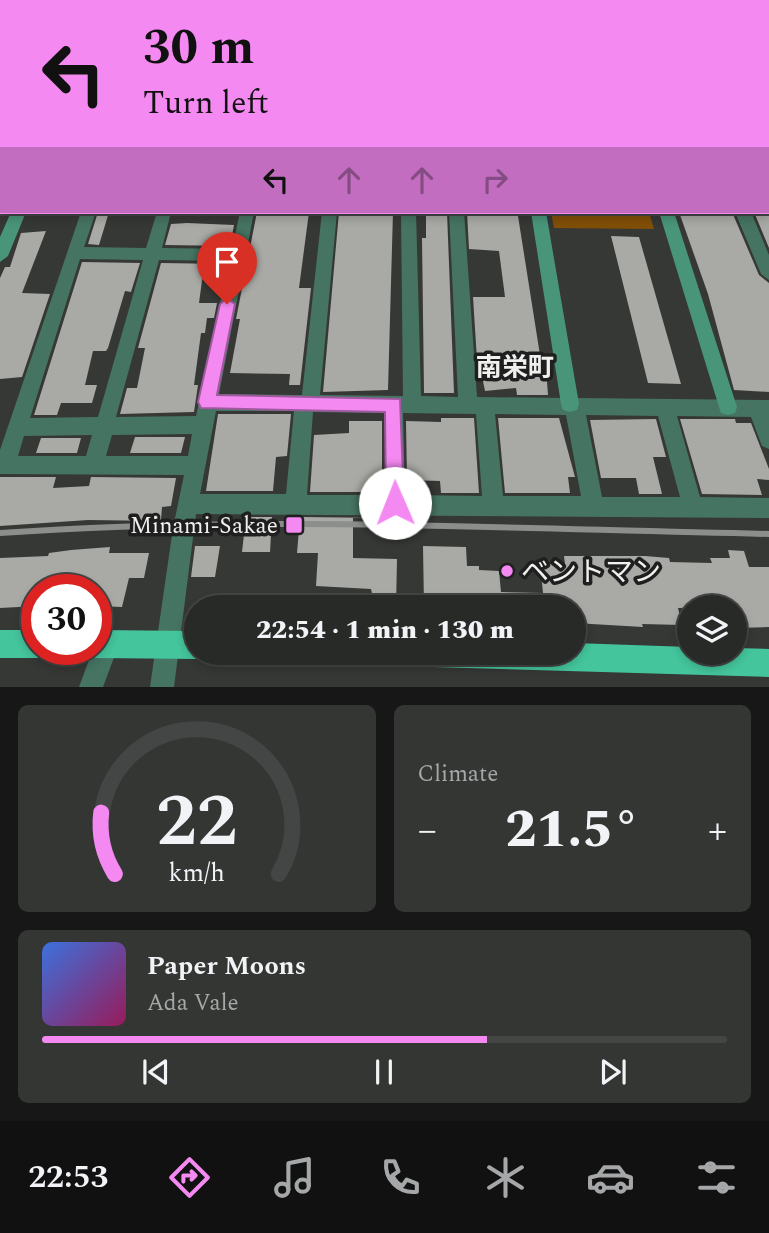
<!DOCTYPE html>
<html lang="en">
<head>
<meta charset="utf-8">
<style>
	:root { --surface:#282a28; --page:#343634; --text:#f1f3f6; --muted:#a5a7a8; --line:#444645; --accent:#f489f1 }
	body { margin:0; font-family:Spectral,"Noto Sans JP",serif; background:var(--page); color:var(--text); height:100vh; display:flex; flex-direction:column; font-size:26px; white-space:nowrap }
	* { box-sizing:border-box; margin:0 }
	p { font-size:23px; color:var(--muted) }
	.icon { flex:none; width:38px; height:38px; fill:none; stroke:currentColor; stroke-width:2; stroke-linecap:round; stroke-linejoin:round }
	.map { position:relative; height:687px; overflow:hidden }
	.panel { display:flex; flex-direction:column; gap:18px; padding:18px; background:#161716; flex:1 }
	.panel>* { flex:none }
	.hud { position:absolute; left:0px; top:0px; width:770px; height:214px; box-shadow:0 4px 10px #0003,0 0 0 2px var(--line); background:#f489f1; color:#111; overflow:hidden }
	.controls { position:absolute; left:677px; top:595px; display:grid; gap:14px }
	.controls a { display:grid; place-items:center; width:70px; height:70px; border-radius:50%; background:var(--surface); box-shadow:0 4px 10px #0003,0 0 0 2px var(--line); font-size:35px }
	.speed { position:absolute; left:21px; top:574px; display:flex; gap:14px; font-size:35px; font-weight:700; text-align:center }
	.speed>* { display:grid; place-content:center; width:91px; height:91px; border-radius:50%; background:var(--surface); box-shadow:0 4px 10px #0003,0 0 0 2px var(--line); line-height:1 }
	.speed .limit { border:10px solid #d22; background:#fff; color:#111 }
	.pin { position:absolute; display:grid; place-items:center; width:60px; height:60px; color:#fff; margin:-72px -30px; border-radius:50% 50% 50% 0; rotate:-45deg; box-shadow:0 0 7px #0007 }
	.pin .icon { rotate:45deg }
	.me { position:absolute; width:77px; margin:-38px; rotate:359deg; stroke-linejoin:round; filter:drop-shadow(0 0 5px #0008) }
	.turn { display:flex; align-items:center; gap:24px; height:147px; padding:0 28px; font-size:32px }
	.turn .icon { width:91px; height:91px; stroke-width:2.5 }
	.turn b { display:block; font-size:49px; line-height:60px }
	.lanes { display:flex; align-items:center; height:66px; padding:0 28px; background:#0003; justify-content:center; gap:35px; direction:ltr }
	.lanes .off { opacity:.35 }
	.big { font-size:52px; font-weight:800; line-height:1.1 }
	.panel .widget { flex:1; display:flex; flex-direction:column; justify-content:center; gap:10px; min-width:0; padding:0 24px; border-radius:10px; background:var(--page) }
	.panel .dial { align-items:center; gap:0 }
	.dial svg { height:182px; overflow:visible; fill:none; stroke:var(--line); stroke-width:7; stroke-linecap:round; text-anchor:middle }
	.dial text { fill:var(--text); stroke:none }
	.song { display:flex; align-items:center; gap:21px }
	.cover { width:84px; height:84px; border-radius:10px; background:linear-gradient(135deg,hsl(220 70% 55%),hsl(330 70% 35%)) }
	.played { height:7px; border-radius:4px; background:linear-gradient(90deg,var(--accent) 65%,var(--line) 65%) }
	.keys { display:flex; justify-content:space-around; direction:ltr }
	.heat { display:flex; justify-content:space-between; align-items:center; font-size:38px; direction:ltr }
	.panel .tiles { flex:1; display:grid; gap:18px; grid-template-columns:1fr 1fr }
	.widget:last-child { grid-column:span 2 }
	.trip { position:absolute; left:184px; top:595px; width:402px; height:70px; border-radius:35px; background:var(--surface); box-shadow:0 4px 10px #0003,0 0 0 2px var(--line); font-weight:800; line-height:70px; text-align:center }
	.menu { display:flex; height:112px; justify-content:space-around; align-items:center; background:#101110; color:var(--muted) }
	.menu .icon { width:49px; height:49px }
	.menu .on { color:var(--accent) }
	.menu b { font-size:32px; color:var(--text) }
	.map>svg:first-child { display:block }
	.green { fill:#814f07 }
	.building { fill:#a9a9a5 }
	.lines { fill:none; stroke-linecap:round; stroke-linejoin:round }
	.street { fill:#467462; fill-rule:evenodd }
	.secondary { fill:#49957a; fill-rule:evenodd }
	.highway { fill:#44c59c; fill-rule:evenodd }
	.rail { stroke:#8c8e8b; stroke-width:6 }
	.route { fill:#f489f1; stroke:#9f599d; stroke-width:2 }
	.poi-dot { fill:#f489f1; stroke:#1e1f1e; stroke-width:2.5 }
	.labels { text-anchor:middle; stroke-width:7; stroke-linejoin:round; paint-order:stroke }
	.poi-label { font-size:23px; fill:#f0f1ef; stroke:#1e1f1e; text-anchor:end }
	.quarter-label { font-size:26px; font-weight:bold; fill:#f0f1ef; stroke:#1e1f1e }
	.near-poi-label { font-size:28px; fill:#f0f1ef; stroke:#1e1f1e; text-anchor:start }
</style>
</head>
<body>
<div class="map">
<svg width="769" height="687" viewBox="0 0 769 687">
	<rect width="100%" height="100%" fill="#363835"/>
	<path class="green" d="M551,212h98l5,17 -100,-1z"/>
	<path class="building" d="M98,212h11l-10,33 -11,-1z
		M257,212h52l-10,76h12l-11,97h-11l1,-11 -60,-1 10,-54h-4z
		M339,212h54l-5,178 -65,2z
		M426,212h21l7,181h-30l-2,-155h4z
		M467,212l51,4 22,139h5l3,40h-31l-1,-7 -31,3 -3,-15h-4l-5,-79h32l-6,-46 -30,-2z
		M679,212h53l27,63 10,8v109l-35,-2 -26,-96z
		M754,212h15v36z
		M171,224l16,-1 47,2 -4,21 -65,-1z
		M46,231l-24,62 28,1 -28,83 -22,2v-101l5,-11h5l11,-34z
		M611,236l28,1 42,147 -33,-1z
		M82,262l58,1 -9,29 -6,-1 -17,57 -2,3h-13l-8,34h12l-5,18h-31l-4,12h-23z
		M161,263l65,1 -2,9h-21l-4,30h18l-3,15h-7l-2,15h-4l-7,52h4l-4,27 -74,2 7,-26h10l8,-40h-7z
		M218,414h73l-4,42 -11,1 -3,34h-67z
		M441,418h33l5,75h-38l-1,-12 -33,-1 -1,-59 35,1z
		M498,418h61l16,59h-7l2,16h-65z
		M656,419l10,38h-13l9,37h-23l-3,-16h-35l-11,-58z
		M680,419h55l1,4h15l18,46v11l-12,-1 5,16 -60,-1z
		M349,421h33v71h-72l4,-57 35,-2z
		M135,437h50l-4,16h-51z
		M41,438h40l-4,15h-41z
		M0,477h56l-3,11 36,-2 2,-9 85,1 -5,28 -9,1 -1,14 -73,-1 -88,6z
		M204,517h68l-2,35h-28l4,-35z
		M300,517l85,1h-32v40l44,1 -1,48h-21l-4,-18 -55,-3 2,-33h-21z
		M195,546h25l-5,31h-24z
		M423,546l43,1 1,19h12v4l20,1 2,21 42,1 -3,-29h25l-1,-8h81l24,2 1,4 42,1 -2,-5h20l-2,-8 16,1 5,16h20v60l-34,1v-21l-57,1 4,17 -40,-1 1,3 -69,-4v-16h-150z
		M110,547l-1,6h40l-5,25h-15l-7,29 -26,-1v-16h-59v16l-37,2v-50l48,-2 1,-3 22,-3z"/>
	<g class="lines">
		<path class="street" d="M8,0h43l-44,2z
			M145,0h12v2h-12z
			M211,0h12v2h-12z
			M297,0h12v2h-12z
			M349,0h80l1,2h-79z
			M528,0h12v2h-12z
			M768,7h1v6h-1z
			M768,27h1v6h-1z
			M768,192h1v10h-1z
			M81,212h15l-12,35 62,1 11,-36h14l-9,36 70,1 8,-37h14l-35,182 83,1 20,-183h15l-17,183 83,1 -2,-184h15l5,184 37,1 -9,-185h15l13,185 87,1 6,-2 7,2 192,2v49l-7,-3 -11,-29 -74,-1 23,81 69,1v20l-573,-4 -22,173h-24l23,-159 11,-53 -184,-1v-24zM80,259l63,1 -45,157 -68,1zM159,260l70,1 -33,155 -80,1zM216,411h78l-8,83h-86zM313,412l72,1v82h-78zM403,413l73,1 6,82 -77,-1zM495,414l71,1 15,81h-78zM586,415l72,1 22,81h-78zM192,434l-4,22h-82l6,-21zM92,435l-6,21h-68l6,-20z
			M735,212h16l18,43v25l-8,-6z
			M107,632l8,4 4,8 -16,43h-24l14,-38h3l3,-13z"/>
		<path class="secondary" d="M99,0h12l-12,2z
			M768,54h1v8h-1z
			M768,98h1v9h-1z
			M11,212h15l-18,44 -8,6v-25z
			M531,212h15l33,192 -2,6 -7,2 -7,-2 -2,-6z
			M659,212h15l63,195 -2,6 -7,2 -7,-2 -2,-6z"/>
		<path class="highway" d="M0,630h37v19h12l-2,5 -10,4h-37z
			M96,630l100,1v22h11l-11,6 -100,-1 -10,-4 -2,-5h12z
			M574,643l116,4v6h45v-5l34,1v28l-336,-10 -10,-4 -4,-10h155z"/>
		<path class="rail" d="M0,533c255,-18 513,-4 769,1"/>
	</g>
	<path class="route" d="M227,298l8,6 -18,91 183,4 4,104 -2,7 -7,3 -6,-3 -3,-7 -1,-91 -184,-4 -3,-6 22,-98z"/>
	<g class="poi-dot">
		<rect x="285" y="516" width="18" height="18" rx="3.5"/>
		<circle cx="507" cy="571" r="7"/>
	</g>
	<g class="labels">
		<g class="poi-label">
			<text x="278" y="533">Minami-Sakae</text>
		</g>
		<g class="quarter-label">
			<text x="515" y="376">南栄町</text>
		</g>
		<g class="near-poi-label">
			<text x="521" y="581">ベントマン</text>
		</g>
	</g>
</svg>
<div class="controls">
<a><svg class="icon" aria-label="layers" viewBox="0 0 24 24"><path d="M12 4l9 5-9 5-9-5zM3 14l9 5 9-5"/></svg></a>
</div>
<div class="speed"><div class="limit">30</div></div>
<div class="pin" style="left:227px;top:304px;background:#d93025"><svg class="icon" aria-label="arrive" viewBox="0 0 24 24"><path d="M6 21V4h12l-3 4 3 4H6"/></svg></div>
<svg class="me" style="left:395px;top:503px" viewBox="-20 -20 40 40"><circle r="19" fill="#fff"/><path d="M0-13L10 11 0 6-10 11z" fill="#f489f1"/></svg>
<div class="trip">22:54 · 1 min · 130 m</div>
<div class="hud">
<div class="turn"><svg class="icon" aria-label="left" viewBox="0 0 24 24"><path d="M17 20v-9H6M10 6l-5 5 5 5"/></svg><div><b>30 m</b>Turn left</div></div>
<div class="lanes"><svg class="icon" aria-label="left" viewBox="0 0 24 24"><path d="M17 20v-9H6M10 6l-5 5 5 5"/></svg><svg class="icon off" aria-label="ahead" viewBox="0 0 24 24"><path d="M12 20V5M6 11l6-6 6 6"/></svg><svg class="icon off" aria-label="ahead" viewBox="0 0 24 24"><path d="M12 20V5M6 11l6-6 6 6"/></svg><svg class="icon off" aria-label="right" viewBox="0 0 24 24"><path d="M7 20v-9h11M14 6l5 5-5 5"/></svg></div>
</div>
</div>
<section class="panel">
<div class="tiles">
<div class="widget dial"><svg viewBox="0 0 100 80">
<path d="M14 69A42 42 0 1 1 86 69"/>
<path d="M14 69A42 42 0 0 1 8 42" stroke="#f489f1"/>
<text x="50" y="56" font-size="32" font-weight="700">22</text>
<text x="50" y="72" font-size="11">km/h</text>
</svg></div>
<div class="widget"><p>Climate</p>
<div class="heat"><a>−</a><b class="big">21.5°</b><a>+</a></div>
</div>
<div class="widget">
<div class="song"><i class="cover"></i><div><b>Paper Moons</b><p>Ada Vale</p></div></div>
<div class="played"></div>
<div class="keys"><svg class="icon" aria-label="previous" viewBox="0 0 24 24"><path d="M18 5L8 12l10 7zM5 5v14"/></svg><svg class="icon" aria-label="pause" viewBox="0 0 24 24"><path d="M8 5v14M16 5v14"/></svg><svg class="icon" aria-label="next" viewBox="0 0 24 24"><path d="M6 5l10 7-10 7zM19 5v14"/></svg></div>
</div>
</div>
</section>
<nav class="menu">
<b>22:53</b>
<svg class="icon on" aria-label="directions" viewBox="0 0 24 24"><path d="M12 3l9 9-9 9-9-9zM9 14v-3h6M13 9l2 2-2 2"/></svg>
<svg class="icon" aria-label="music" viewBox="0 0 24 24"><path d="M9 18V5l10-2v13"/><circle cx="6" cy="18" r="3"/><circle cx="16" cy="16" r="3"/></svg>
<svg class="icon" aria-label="phone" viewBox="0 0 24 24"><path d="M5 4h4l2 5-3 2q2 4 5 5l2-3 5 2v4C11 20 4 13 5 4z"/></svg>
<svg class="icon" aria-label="climate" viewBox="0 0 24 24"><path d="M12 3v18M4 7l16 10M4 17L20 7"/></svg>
<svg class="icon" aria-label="car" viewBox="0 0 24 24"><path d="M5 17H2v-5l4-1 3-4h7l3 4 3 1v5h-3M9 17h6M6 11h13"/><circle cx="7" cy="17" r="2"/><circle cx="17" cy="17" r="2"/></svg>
<svg class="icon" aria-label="filters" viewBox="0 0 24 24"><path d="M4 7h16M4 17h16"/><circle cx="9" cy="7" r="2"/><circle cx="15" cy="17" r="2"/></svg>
</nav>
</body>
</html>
